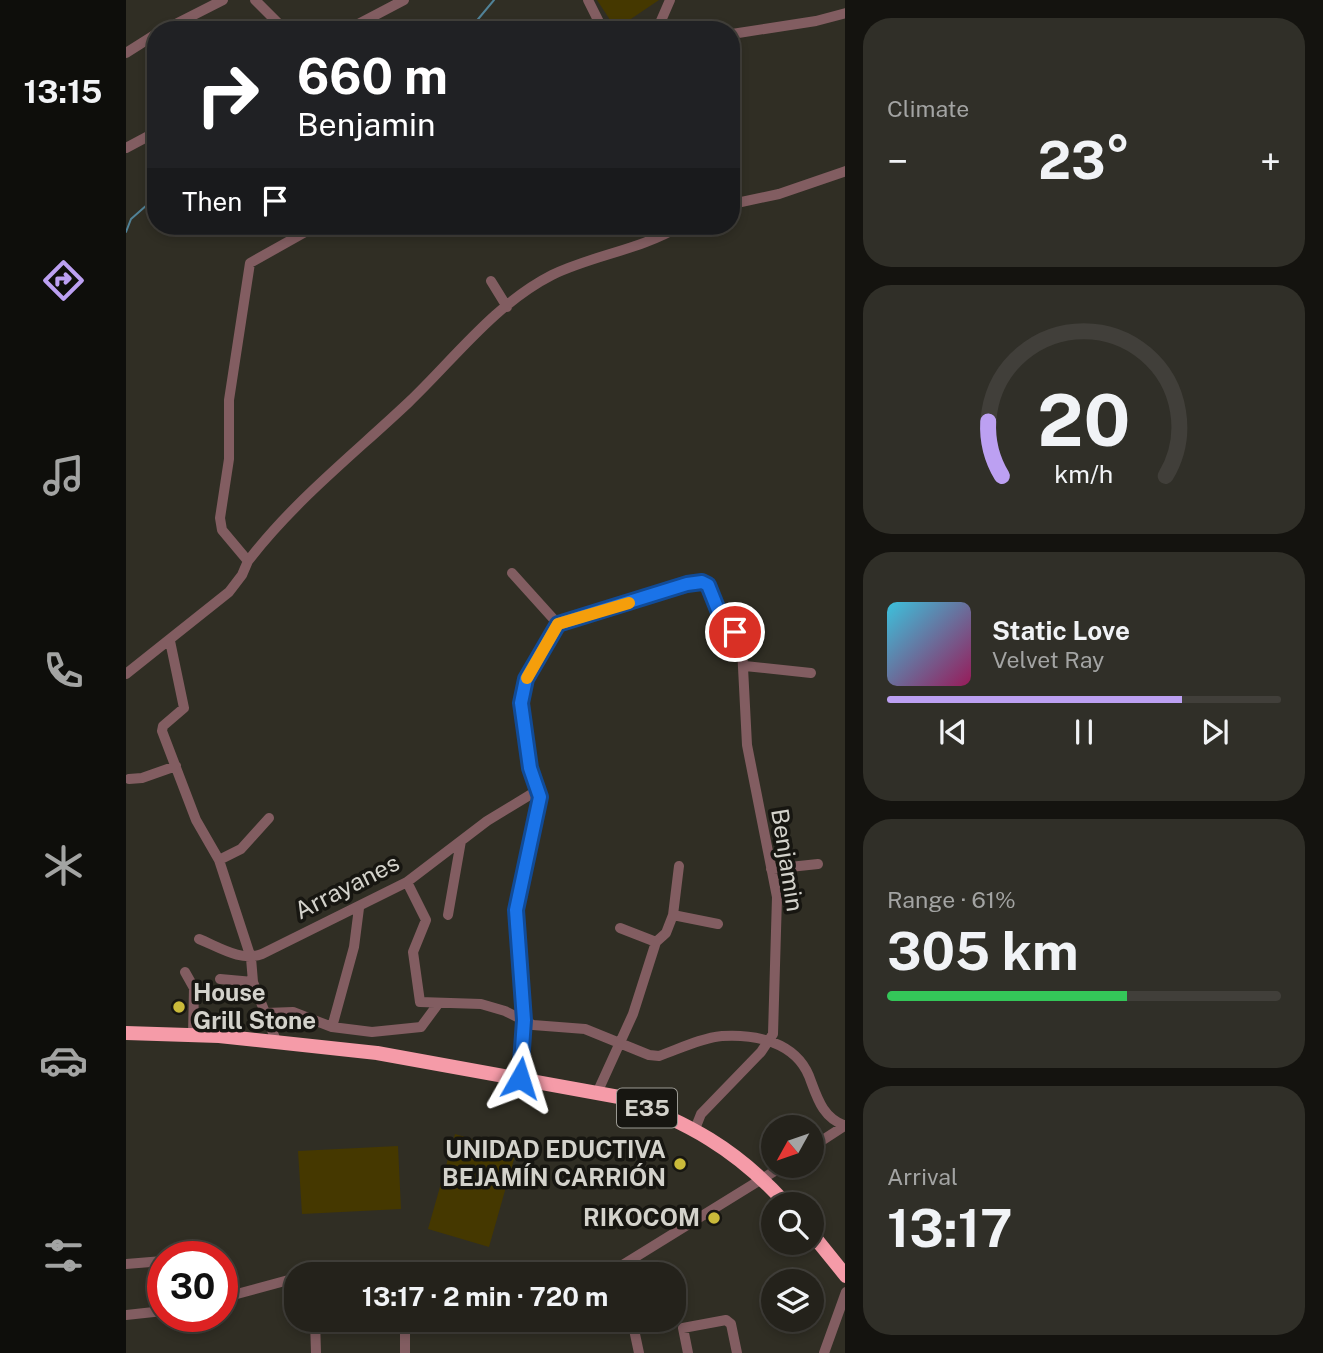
<!DOCTYPE html>
<html lang="en">
<head>
<meta charset="utf-8">
<style>
	:root { --surface:#24221b; --page:#302f28; --text:#f1f3f6; --muted:#a3a4a3; --line:#413f3a; --accent:#bca0f2 }
	body { margin:0; font-family:"Public Sans",sans-serif; background:var(--page); color:var(--text); height:100vh; display:flex; flex-direction:column; font-size:26px; white-space:nowrap }
	* { box-sizing:border-box; margin:0 }
	p { font-size:23px; color:var(--muted) }
	.icon { flex:none; width:38px; height:38px; fill:none; stroke:currentColor; stroke-width:2; stroke-linecap:round; stroke-linejoin:round }
	.map { position:relative; flex:1; overflow:hidden }
	.details { display:flex; flex-direction:column; gap:18px; padding:18px; background:#14130f; width:478px }
	.details>* { flex:none }
	.hud { position:absolute; left:21px; top:21px; width:593px; height:214px; border-radius:28px; box-shadow:0 4px 10px #0003,0 0 0 2px var(--line); background:#202124; color:#fff; overflow:hidden }
	.needle { width:46px; rotate:230deg }
	.tools { position:absolute; left:635px; top:1115px; display:grid; gap:14px }
	.tools a { display:grid; place-items:center; width:63px; height:63px; border-radius:50%; background:var(--surface); box-shadow:0 4px 10px #0003,0 0 0 2px var(--line); font-size:35px }
	.speed { position:absolute; left:21px; top:1241px; display:flex; gap:14px; font-size:35px; font-weight:700; text-align:center }
	.speed>* { display:grid; place-content:center; width:91px; height:91px; border-radius:50%; background:var(--surface); box-shadow:0 4px 10px #0003,0 0 0 2px var(--line); line-height:1 }
	.speed .limit { border:10px solid #d22; background:#fff; color:#111 }
	.pin { position:absolute; display:grid; place-items:center; width:60px; height:60px; color:#fff; margin:-30px; border:4px solid #fff; border-radius:50%; box-shadow:0 2px 7px #0007 }
	.me { position:absolute; width:77px; margin:-38px; rotate:6deg; stroke-linejoin:round; filter:drop-shadow(0 0 5px #0008) }
	.turn { display:flex; align-items:center; gap:24px; height:147px; padding:0 35px; font-size:32px }
	.turn .icon { width:91px; height:91px; stroke-width:2.5 }
	.turn b { display:block; font-size:49px; line-height:60px }
	.then { display:flex; align-items:center; height:66px; padding:0 35px; background:#0003; gap:14px; font-size:26px }
	.big { font-size:52px; font-weight:700; line-height:1.1 }
	.details .tile { flex:1; display:flex; flex-direction:column; justify-content:center; gap:10px; min-width:0; padding:0 24px; border-radius:28px; background:var(--page) }
	.details .dial { align-items:center; gap:0 }
	.dial svg { height:182px; overflow:visible; fill:none; stroke:var(--line); stroke-width:7; stroke-linecap:round; text-anchor:middle }
	.dial text { fill:var(--text); stroke:none }
	.song { display:flex; align-items:center; gap:21px }
	.cover { width:84px; height:84px; border-radius:10px; background:linear-gradient(135deg,hsl(190 70% 55%),hsl(330 70% 35%)) }
	.played { height:7px; border-radius:4px; background:linear-gradient(90deg,var(--accent) 75%,var(--line) 75%) }
	.keys { display:flex; justify-content:space-around; direction:ltr }
	.heat { display:flex; justify-content:space-between; align-items:center; font-size:38px; direction:ltr }
	.charge { height:10px; border-radius:5px; background:linear-gradient(90deg,#34c759 61%,var(--line) 0) }
	.trip { position:absolute; left:158px; top:1262px; width:402px; height:70px; border-radius:28px; background:var(--surface); box-shadow:0 4px 10px #0003,0 0 0 2px var(--line); font-weight:700; line-height:70px; text-align:center }
	main { display:flex; flex:1; min-height:0 }
	.dock { display:flex; flex-direction:column; width:126px; justify-content:space-around; align-items:center; background:#0e0e0b; color:var(--muted) }
	.dock .icon { width:49px; height:49px }
	.dock .current { color:var(--accent) }
	.dock b { font-size:32px; color:var(--text) }
	.map>svg:first-child { display:block }
	.green { fill:#453800 }
	.lines { fill:none; stroke-linecap:round; stroke-linejoin:round }
	.stream { stroke:#518297; stroke-width:2 }
	.minor { stroke:#825d61; stroke-width:10 }
	.highway { stroke:#f59ba8; stroke-width:14 }
	.route-casing { stroke:#114b97; stroke-width:18 }
	.route { stroke:#1a73e8; stroke-width:12 }
	.slow { stroke:#f59e0b; stroke-width:12 }
	.poi-dot { fill:#caba3a; stroke:#171611; stroke-width:2.5 }
	.labels { text-anchor:middle; stroke-width:7; stroke-linejoin:round; paint-order:stroke }
	.shield { fill:#171611; stroke:#9b9a93; stroke-width:2 }
	.shield-label { font-size:23px; font-weight:bold; fill:#d3d2cb }
	.street-label { font-size:24px; fill:#d3d2cb; stroke:#171611 }
	.poi-label { font-size:24px; font-weight:bold; fill:#d3d2cb; stroke:#171611; text-anchor:end }
</style>
</head>
<body>
<main>
<nav class="dock">
<b>13:15</b>
<svg class="icon current" aria-label="directions" viewBox="0 0 24 24"><path d="M12 3l9 9-9 9-9-9zM9 14v-3h6M13 9l2 2-2 2"/></svg>
<svg class="icon" aria-label="music" viewBox="0 0 24 24"><path d="M9 18V5l10-2v13"/><circle cx="6" cy="18" r="3"/><circle cx="16" cy="16" r="3"/></svg>
<svg class="icon" aria-label="phone" viewBox="0 0 24 24"><path d="M5 4h4l2 5-3 2q2 4 5 5l2-3 5 2v4C11 20 4 13 5 4z"/></svg>
<svg class="icon" aria-label="climate" viewBox="0 0 24 24"><path d="M12 3v18M4 7l16 10M4 17L20 7"/></svg>
<svg class="icon" aria-label="car" viewBox="0 0 24 24"><path d="M5 17H2v-5l4-1 3-4h7l3 4 3 1v5h-3M9 17h6M6 11h13"/><circle cx="7" cy="17" r="2"/><circle cx="17" cy="17" r="2"/></svg>
<svg class="icon" aria-label="filters" viewBox="0 0 24 24"><path d="M4 7h16M4 17h16"/><circle cx="9" cy="7" r="2"/><circle cx="15" cy="17" r="2"/></svg>
</nav>
<div class="map">
<svg width="720" height="1353" viewBox="0 0 720 1353">
	<rect width="100%" height="100%" fill="#302e24"/>
	<path class="green" d="M471,0h62l-43,29z
		M329,1134l61,18 -27,95 -61,-18z
		M272,1146l3,63 -99,5 -4,-63z"/>
	<g class="lines">
		<path class="stream" d="M343,30l25,-30
			M0,232l5,-13 25,-22"/>
		<path class="minor" d="M129,0l30,30
			M462,0l15,30
			M38,30l59,-30
			M221,30l57,-30
			M531,30l13,-30
			M606,34l84,-13 30,-8
			M0,53l30,-19
			M0,148l30,-16
			M606,204l47,-10 67,-23
			M365,281l16,26
			M122,561c47,-61 106,-107 161,-159 45,-43 86,-98 143,-127 41,-20 88,-25 128,-49
			M386,573l46,51
			M44,641l14,67 -21,18 -1,5 34,89 23,40 32,98 2,24 24,61
			M619,666l66,7
			M0,674l103,-82 13,-17 6,-14 -26,-31 -2,-12 9,-59v-59l21,-137 66,-37
			M3,779l13,-1 34,-12
			M93,860l22,-11 28,-31
			M645,869l47,-5
			M281,882l19,38 -13,32 7,50 61,2 24,7 28,14 52,4 64,26 10,1c20,-7 42,-18 63,-20 34,-2 73,6 87,40 8,21 13,42 37,50
			M322,915l13,-74
			M547,915l45,9
			M494,928l36,14
			M73,939c20,8 42,23 63,15l145,-72 80,-61 51,-31
			M59,972l9,16 -1,47
			M94,979l33,3
			M140,1013l27,-1 39,15 40,5 49,-5 17,-23
			M206,1027l22,-80 5,-39
			M394,1078l4,-58 -8,-110 24,-113 -10,-29 -9,-65 5,-24 32,-55 144,-42 10,9 6,18 22,32 2,7 5,97 30,152 -4,137 -12,18 -60,62 -6,15
			M471,1093l36,-79 23,-72 10,-9 7,-18 6,-49
			M686,1147l34,-22
			M78,1256h6
			M0,1264l37,-3
			M482,1274l175,-108
			M96,1298l74,-20
			M0,1315l37,-4
			M189,1320l1,33
			M506,1320l7,33
			M279,1353v-33
			M562,1353l-5,-25 43,-8 5,4 6,29
			M698,1353l22,-61"/>
		<path class="highway" d="M0,1033l93,3 158,17 242,44c68,25 118,52 167,107
			M686,1234l34,42"/>
	</g>
	<g class="lines">
		<defs>
			<path id="route" d="M394,1078l4,-58 -8,-110 24,-113 -10,-29 -9,-65 5,-24 32,-55 129,-40 15,-2 6,3 10,25 17,22"/>
		</defs>
		<use href="#route" class="route-casing"/>
		<use href="#route" class="route"/>
		<path class="slow" d="M401,678l31,-54 71,-21"/>
	</g>
	<g class="poi-dot">
		<circle cx="53" cy="1007" r="7"/>
		<circle cx="554" cy="1164" r="7"/>
		<circle cx="588" cy="1218" r="7"/>
	</g>
	<g class="labels">
		<rect class="shield" x="491" y="1088.5" width="60" height="39" rx="5"/>
		<g class="shield-label">
			<text x="521" y="1116">E35</text>
		</g>
		<g class="street-label">
			<text transform="translate(661 860) rotate(81)" y="8">Benjamin</text>
			<text transform="translate(221 887) rotate(-27)" y="8">Arrayanes</text>
		</g>
		<g class="poi-label">
			<text x="67" y="1001" text-anchor="start">House<tspan x="67" dy="28">Grill Stone</tspan></text>
			<text x="540" y="1158">UNIDAD EDUCTIVA<tspan x="540" dy="28">BEJAMÍN CARRIÓN</tspan></text>
			<text x="574" y="1226">RIKOCOM</text>
		</g>
	</g>
</svg>
<div class="tools">
<a><svg class="needle" viewBox="-14 -14 28 28"><path d="M0-13l5 13h-10z" fill="#e53935"/><path d="M0 13l5-13h-10z" fill="#a3a4a3"/></svg></a>
<a><svg class="icon" aria-label="search" viewBox="0 0 24 24"><circle cx="10" cy="10" r="6"/><path d="M15 15l6 6"/></svg></a>
<a><svg class="icon" aria-label="layers" viewBox="0 0 24 24"><path d="M12 4l9 5-9 5-9-5zM3 14l9 5 9-5"/></svg></a>
</div>
<div class="speed"><div class="limit">30</div></div>
<div class="pin" style="left:609px;top:632px;background:#d93025"><svg class="icon" aria-label="arrive" viewBox="0 0 24 24"><path d="M6 21V4h12l-3 4 3 4H6"/></svg></div>
<svg class="me" style="left:394px;top:1078px" viewBox="-20 -20 40 40"><path d="M0-17L14 15 0 8-14 15z" fill="#1a73e8" stroke="#fff" stroke-width="4"/></svg>
<div class="trip">13:17 · 2 min · 720 m</div>
<div class="hud">
<div class="turn"><svg class="icon" aria-label="right" viewBox="0 0 24 24"><path d="M7 20v-9h11M14 6l5 5-5 5"/></svg><div><b>660 m</b>Benjamin</div></div>
<div class="then">Then<svg class="icon" aria-label="arrive" viewBox="0 0 24 24"><path d="M6 21V4h12l-3 4 3 4H6"/></svg></div>
</div>
</div>
<section class="details">
<div class="tile"><p>Climate</p>
<div class="heat"><a>−</a><b class="big">23°</b><a>+</a></div>
</div>
<div class="tile dial"><svg viewBox="0 0 100 80">
<path d="M14 69A42 42 0 1 1 86 69"/>
<path d="M14 69A42 42 0 0 1 8 45" stroke="#bca0f2"/>
<text x="50" y="56" font-size="32" font-weight="700">20</text>
<text x="50" y="72" font-size="11">km/h</text>
</svg></div>
<div class="tile">
<div class="song"><i class="cover"></i><div><b>Static Love</b><p>Velvet Ray</p></div></div>
<div class="played"></div>
<div class="keys"><svg class="icon" aria-label="previous" viewBox="0 0 24 24"><path d="M18 5L8 12l10 7zM5 5v14"/></svg><svg class="icon" aria-label="pause" viewBox="0 0 24 24"><path d="M8 5v14M16 5v14"/></svg><svg class="icon" aria-label="next" viewBox="0 0 24 24"><path d="M6 5l10 7-10 7zM19 5v14"/></svg></div>
</div>
<div class="tile"><p>Range · 61%</p><b class="big">305 km</b><div class="charge"></div></div>
<div class="tile"><p>Arrival</p><b class="big">13:17</b></div>
</section>
</main>
</body>
</html>
